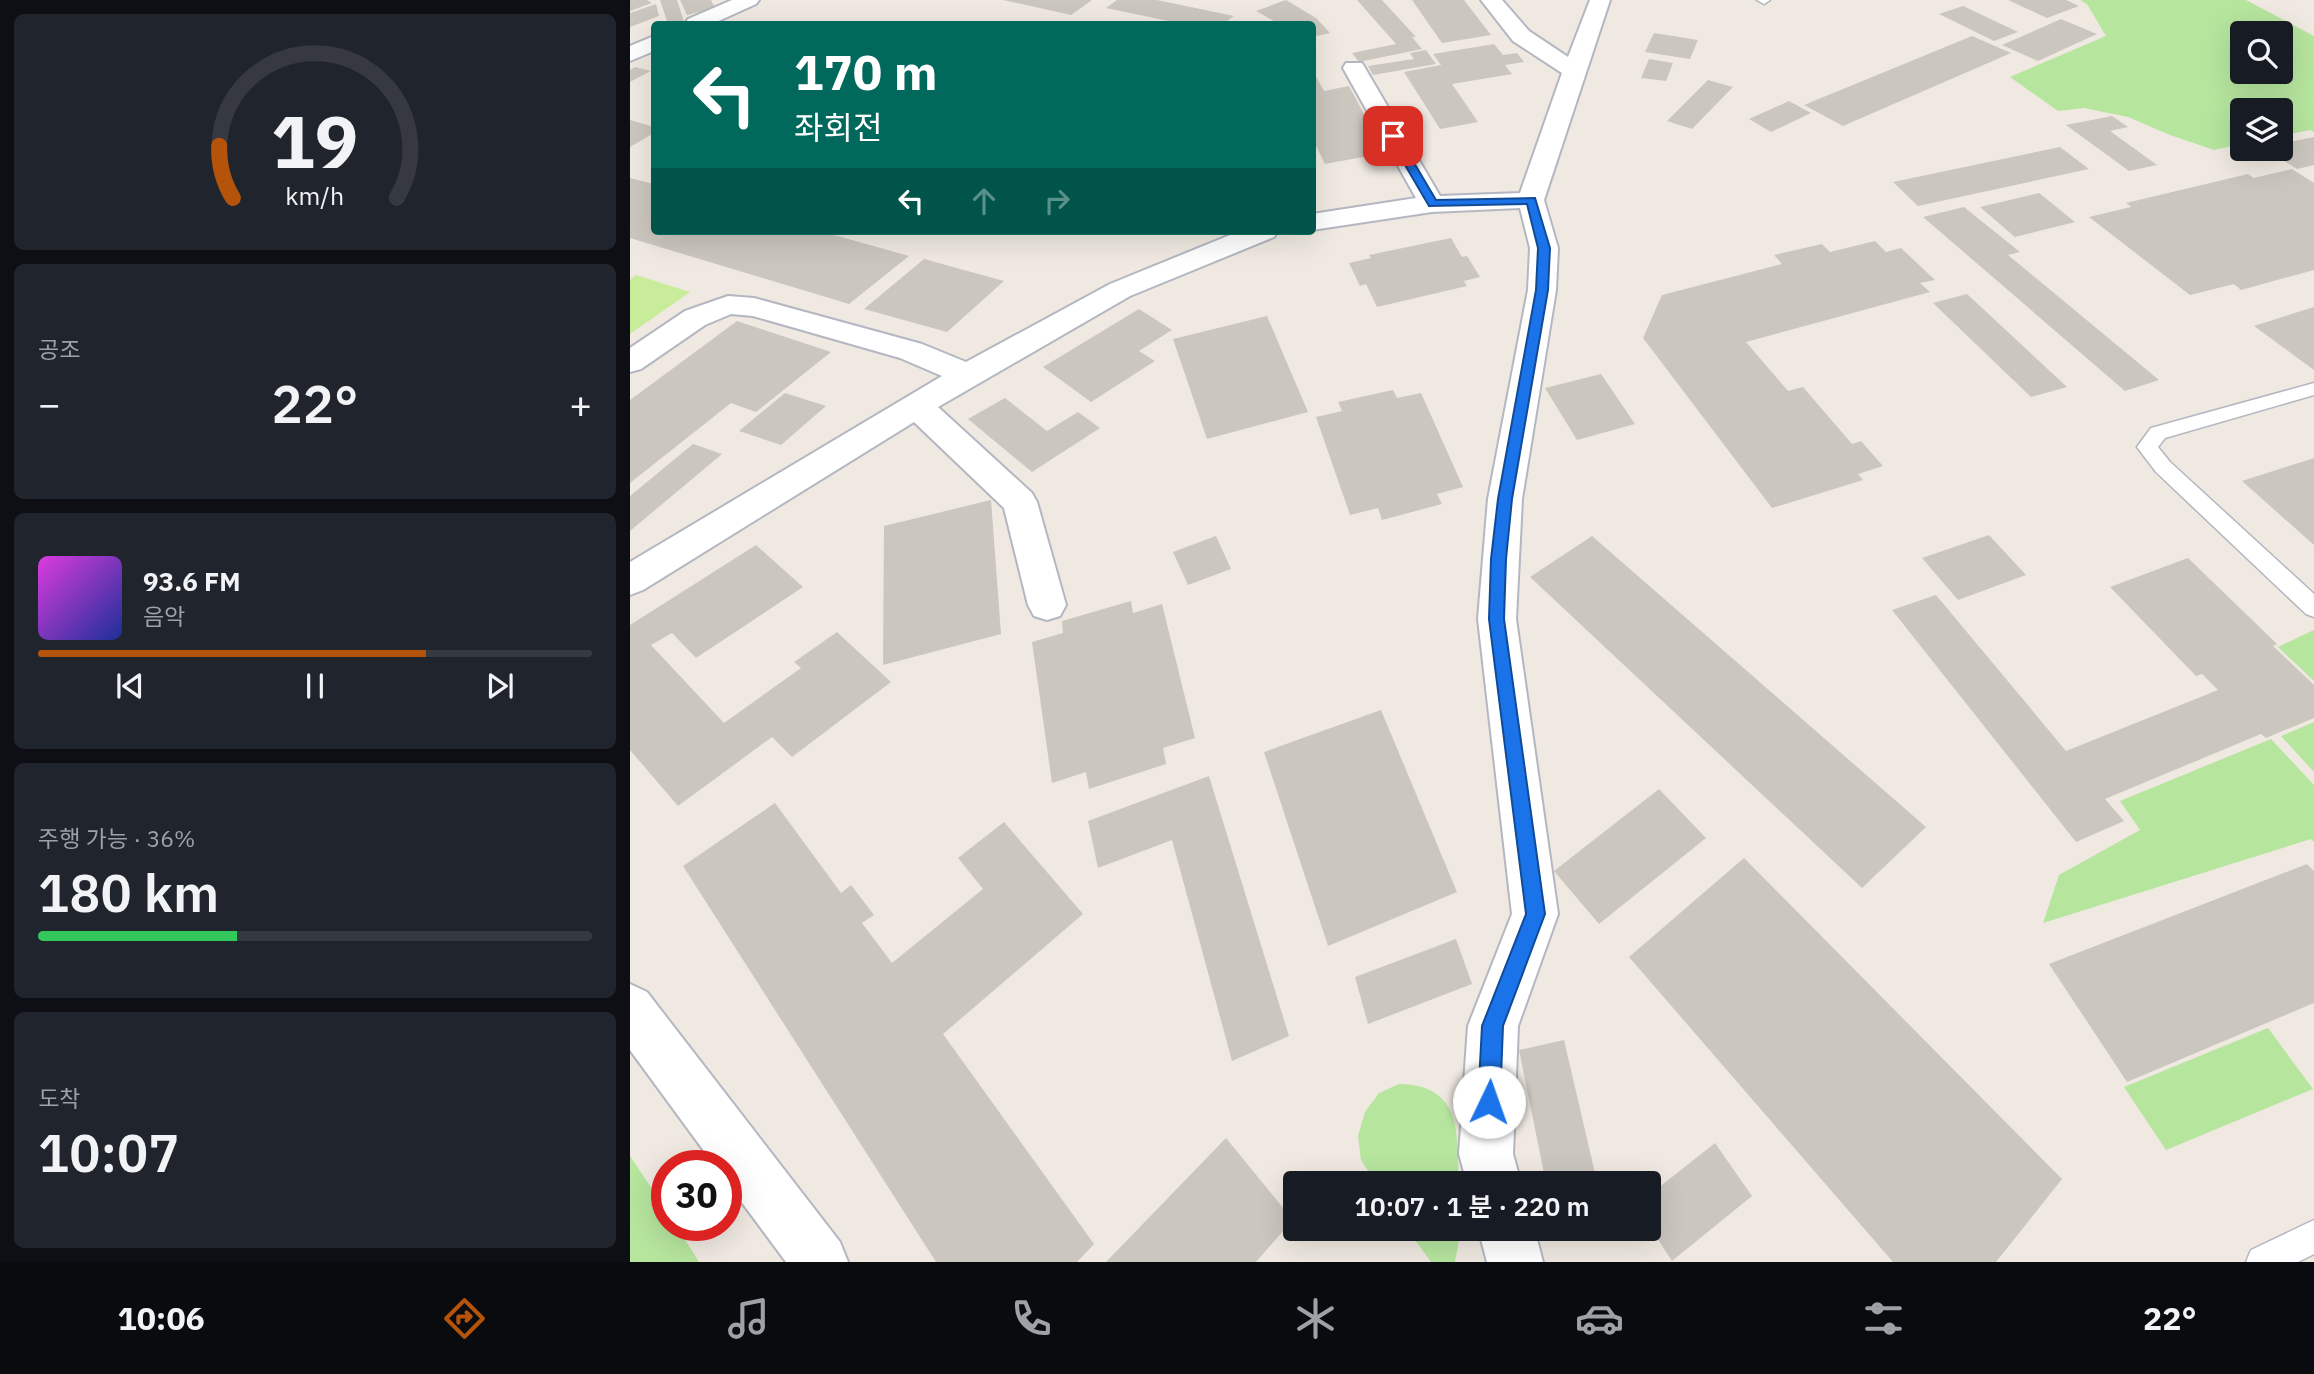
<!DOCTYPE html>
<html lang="ko">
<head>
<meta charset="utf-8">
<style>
	:root { --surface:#171b24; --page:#20242c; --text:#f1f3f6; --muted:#9ea1a6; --line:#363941; --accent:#b45309 }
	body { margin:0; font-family:"IBM Plex Sans","Noto Sans KR",sans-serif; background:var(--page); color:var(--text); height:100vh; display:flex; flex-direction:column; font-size:26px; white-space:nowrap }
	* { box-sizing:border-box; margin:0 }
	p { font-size:23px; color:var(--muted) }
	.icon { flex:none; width:38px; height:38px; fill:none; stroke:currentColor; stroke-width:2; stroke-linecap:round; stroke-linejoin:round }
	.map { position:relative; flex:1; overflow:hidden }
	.drawer { display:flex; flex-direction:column; gap:14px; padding:14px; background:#0d0f14; width:630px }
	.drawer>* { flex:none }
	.top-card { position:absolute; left:21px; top:21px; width:665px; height:214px; border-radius:7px; box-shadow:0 7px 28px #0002; background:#00695c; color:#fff; overflow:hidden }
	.buttons { position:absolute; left:1600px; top:21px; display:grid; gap:14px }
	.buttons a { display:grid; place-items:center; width:63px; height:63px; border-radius:7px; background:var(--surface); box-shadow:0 7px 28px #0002; font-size:35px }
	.speed { position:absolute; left:21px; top:1150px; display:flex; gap:14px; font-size:35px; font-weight:700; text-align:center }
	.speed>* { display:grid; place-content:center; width:91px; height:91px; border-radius:50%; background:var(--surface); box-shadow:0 7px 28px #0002; line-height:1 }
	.speed .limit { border:10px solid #d22; background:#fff; color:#111 }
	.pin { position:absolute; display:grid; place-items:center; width:60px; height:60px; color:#fff; margin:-30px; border-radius:14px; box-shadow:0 4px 10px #0006 }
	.me { position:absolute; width:77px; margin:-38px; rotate:3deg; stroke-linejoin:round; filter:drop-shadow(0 0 5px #0008) }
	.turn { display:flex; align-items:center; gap:24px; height:147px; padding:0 28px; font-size:32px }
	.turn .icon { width:91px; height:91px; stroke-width:2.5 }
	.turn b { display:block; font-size:49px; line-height:60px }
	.lanes { display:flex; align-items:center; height:66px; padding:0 28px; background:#0003; justify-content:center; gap:35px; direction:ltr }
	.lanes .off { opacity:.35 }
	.big { font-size:52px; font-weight:600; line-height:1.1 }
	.drawer .widget { flex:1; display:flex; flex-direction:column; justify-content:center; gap:10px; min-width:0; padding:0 24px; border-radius:10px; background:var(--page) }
	.drawer .dial { align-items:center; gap:0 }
	.dial svg { height:182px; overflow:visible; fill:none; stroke:var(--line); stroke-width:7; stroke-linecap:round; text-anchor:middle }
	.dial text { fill:var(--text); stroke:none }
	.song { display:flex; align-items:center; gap:21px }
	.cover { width:84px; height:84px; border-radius:10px; background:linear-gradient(135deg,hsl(300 70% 55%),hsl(230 70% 35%)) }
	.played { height:7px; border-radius:4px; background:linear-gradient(90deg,var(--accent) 70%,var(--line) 70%) }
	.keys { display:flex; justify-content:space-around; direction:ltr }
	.heat { display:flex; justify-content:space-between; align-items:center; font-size:38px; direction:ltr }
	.charge { height:10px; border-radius:5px; background:linear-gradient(90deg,#34c759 36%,var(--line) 0) }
	.trip { position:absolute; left:653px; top:1171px; width:378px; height:70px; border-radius:7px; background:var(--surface); box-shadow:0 7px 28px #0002; font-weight:600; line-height:70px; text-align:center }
	.dock { display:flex; height:112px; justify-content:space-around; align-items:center; background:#090b0e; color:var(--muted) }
	.dock .icon { width:49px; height:49px }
	.dock .selected { color:var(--accent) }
	.dock b { font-size:32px; color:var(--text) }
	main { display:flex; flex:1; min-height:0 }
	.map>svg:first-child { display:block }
	.green { fill:#b6e59e; fill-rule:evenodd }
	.pitch { fill:#c9ec9a }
	.building { fill:#cbc7bf }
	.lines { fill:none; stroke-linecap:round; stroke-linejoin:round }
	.service-casing { stroke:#b4b7c1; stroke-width:3 }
	.minor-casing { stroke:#b4b7c1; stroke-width:4 }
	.tertiary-casing { stroke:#b4b7c1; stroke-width:4 }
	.service { fill:#fff; fill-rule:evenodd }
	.minor { fill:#fff; fill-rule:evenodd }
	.tertiary { fill:#fff; fill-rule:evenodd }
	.route { fill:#1a73e8; stroke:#114b97; stroke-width:2 }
</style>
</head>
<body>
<main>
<section class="drawer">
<div class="widget dial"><svg viewBox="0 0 100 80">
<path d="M14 69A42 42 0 1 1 86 69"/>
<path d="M14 69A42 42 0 0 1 8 46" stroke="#b45309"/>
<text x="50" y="56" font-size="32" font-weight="700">19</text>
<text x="50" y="72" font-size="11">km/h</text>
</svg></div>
<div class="widget"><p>공조</p>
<div class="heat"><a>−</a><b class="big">22°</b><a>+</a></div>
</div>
<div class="widget">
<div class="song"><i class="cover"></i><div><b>93.6 FM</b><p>음악</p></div></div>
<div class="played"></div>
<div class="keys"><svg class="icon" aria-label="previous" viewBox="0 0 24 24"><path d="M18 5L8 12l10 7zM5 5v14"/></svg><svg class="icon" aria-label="pause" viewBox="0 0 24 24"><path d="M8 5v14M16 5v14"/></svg><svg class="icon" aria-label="next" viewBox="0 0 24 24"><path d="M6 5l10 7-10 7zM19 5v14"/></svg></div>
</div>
<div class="widget"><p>주행 가능 · 36%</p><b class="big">180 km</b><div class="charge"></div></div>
<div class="widget"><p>도착</p><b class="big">10:07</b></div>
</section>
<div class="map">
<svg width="1684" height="1262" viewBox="0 0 1684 1262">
	<rect width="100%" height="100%" fill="#efe9e1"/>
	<path class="green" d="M1450,0h166l68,36v96l-4,-2 -30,6v-26h-38v34l-28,6 -44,-15 -42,-18 -44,-9 -26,3 -48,-34 96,-41 -19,-32zM1650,33v39h-38v-39z
		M1684,630v51l-36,-34z
		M1684,722v50l-33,-36z
		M1641,739l43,46v57l-3,-3 -268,84 16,-48 81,-45 -20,-29z
		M1638,1028l45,61 -147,61 -42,-63z
		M769,1084c64,1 58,50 60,99h-83l-15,-23 -3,-24 7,-24 14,-19z
		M0,1156l37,55v14h9l23,37h-69z
		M777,1229h54l-6,33h-24z"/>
	<path class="pitch" d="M6,275l54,17 -60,42v-54z"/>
	<path class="building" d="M0,0h17l5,3 -22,8z
		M30,0h17l7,22 -16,2z
		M50,0h31l4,8 -28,7z
		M373,0h89l-21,15z
		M487,0h40l77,16 -11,8h-40l-77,-16z
		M656,0l30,18 14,15 -18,4v-13h-33l-23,-13z
		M727,0h25l34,37h-4l10,12 -63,13 -7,-9 44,-9z
		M782,0h52l27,35 -49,8z
		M1378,0h58l13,6 -32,12z
		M26,4l3,12 -29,11v-14z
		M1333,6l55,26 -24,9 -55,-27z
		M1431,19l36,15 -59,27 -36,-16z
		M1024,33l44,7 -8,19 -45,-7z
		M1342,36l39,17 -168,73 -39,-21z
		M864,44l9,11 14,-2 7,9 -19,3 7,9 -60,10 26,38 -38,7 -36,-57 37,-7 -8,-11z
		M796,50l10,14 -63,11 -5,-9 46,-7 -4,-6z
		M1019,59l24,4 -7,18 -25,-3z
		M5,67l16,4 -21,11v-12z
		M682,69l12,22 25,-5 36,67 -60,11 -13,-26z
		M1078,80l25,7 -41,42 -25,-8z
		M1159,101l22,12 -40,19 -22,-13z
		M1482,116l16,11 -18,4 47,34 -28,6 -63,-46z
		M0,120l24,7v6l-24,14z
		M1684,137v28l-17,4 -32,-20h15v-5z
		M1430,147l29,22 -171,37 -25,-24z
		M1662,169l22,14v87l-73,20 -7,-6 -44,11 -101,-78 42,-10 -5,-4 122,-29 6,4z
		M0,178l24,6v47h166l89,25 -60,48 -219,-66z
		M1409,193l36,29 -60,15 -35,-30z
		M1334,207l56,45 -12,3 151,125 -34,11 -202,-174z
		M821,238l11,19 5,-1 13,21 -16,4 3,5 -90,21 -11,-23 -6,2 -11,-23 22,-5 -2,-3z
		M1245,241l11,11 15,-4 34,32 -15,3 10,9 -184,50 42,49 15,-4 49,57 9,-3 22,25 -25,8 5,6 -91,28 -129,-170 19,-43 120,-31 -8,-9 48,-11 8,8z
		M294,259l80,22 -57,51 -83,-23z
		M1337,294l100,93 -36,10 -98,-94z
		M1684,307v63l-60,-44z
		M509,309l33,21 -33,21 16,10 -64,41 -48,-35z
		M637,316l41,96 -101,27 -34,-100z
		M107,321l94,31 -75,60 -25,-9 -101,80v-83z
		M971,374l34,50 -58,16 -32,-52z
		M763,390l4,8 24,-5 42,94 -26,7 5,10 -60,16 -4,-12 -28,7 -34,-98 26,-6 -4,-9z
		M155,393l41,13 -45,39 -42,-14z
		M375,398l42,33 31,-19 22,16 -68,44 -64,-53z
		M63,444l29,10 -92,77v-35z
		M1684,458v87l-72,-64z
		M361,500l10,134 -118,31 1,-139z
		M1359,535l37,40 -68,25 -36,-42z
		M586,536l15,33 -43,16 -15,-33z
		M962,536l334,291 -64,61 -332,-311z
		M126,545l47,42 -107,71 -24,-25 -21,12 73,78 77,-55 -7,-6 43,-30 54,50 -99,75 -20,-20 -94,69 -48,-56v-125z
		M1558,558l89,86 -4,2 41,39v33l-48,20 -5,-4 -156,65 19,22 -48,21 -184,-232 44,-15 130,156 152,-61 -16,-16 -6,2 -86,-89z
		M501,601l2,12 29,-9 33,134 -32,10 3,16 -77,25 -3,-17 -34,11 -20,-141 31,-9 -1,-12z
		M751,710l76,182 -129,54 -64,-194z
		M579,776l80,260 -57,25 -60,-221 -74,28 -10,-47z
		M1029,789l47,49 -107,86 -45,-53z
		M145,803l66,90 10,-8 23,30 -12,8 30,40 91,-74 -25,-31 46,-36 79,92 -140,120 151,210 -17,18h-141l-253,-396z
		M1114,858l318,321 -66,83h-103l-264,-305z
		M1677,864l7,7v132l-187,79 -78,-118z
		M826,939l16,45 -104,40 -13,-47z
		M934,1040l31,133 -49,10 -27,-133z
		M596,1138l67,82 -37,42h-150z
		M1085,1143l37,53 -80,65 -24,-37v-28z"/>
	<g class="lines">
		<defs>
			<path id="service" d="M1127,0h13l-6,4z
				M1684,383v12l-149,43 -7,9 12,15 144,132v23l-8,-3 -150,-142 -19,-25 14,-19z
				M1684,1220v34l-16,8h-52l5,-12z"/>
			<path id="minor" d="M102,0h27l-3,4 -44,20h-27l3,-5z
				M851,0h21l27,31 39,26 22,-57h20l-66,200 14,48 -2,42 -34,209 -6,120 42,295 -40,112 -5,128 8,29h-54l-8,-29 9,-128 44,-112 -34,-295 10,-120 40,-209 2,-42 -10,-40 -88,4 -120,18v-16l104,-16 -73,-130 3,-5h16l3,5 75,128 80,-3 42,-120 -49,-32z
				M24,36v15l-24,10v-15z
				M610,231h38l-4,6 -144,59 -192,111 94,86 5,9 29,103 -6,11 -13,4 -13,-4 -6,-11 -24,-97 -90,-86 -271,168 -13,5v-33l312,-186 -42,-18 -147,-42 -22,-2 -26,11 -64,44 -11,3v-24l55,-37 43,-15 26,2 168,46 44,18 144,-78z
				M848,1228h56l9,34h-56z"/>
			<path id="tertiary" d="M0,984l17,8 193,250 8,20h-62l-60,-81v-15h-11l-85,-116z"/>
		</defs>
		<use href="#service" class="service-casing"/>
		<use href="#minor" class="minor-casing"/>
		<use href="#tertiary" class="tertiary-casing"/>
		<use href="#service" class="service"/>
		<use href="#minor" class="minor"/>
		<use href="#tertiary" class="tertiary"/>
	</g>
	<path class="route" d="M760,134h7l39,66 99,-2 15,50 -2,42 -36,209 -6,60 -2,60 41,295 -42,112 -3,76 -4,8 -7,3 -8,-3 -3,-8 4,-76 44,-112 -37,-295 2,-60 7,-60 38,-209 2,-42 -11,-44 -98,2 -41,-70z"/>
</svg>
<div class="buttons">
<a><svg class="icon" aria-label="search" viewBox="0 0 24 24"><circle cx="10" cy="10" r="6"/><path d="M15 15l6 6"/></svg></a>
<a><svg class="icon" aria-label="layers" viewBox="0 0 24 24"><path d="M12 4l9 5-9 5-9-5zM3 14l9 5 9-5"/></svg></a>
</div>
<div class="speed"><div class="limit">30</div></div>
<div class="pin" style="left:763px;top:136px;background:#d93025"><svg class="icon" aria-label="arrive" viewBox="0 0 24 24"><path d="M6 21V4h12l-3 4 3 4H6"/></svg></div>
<svg class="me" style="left:859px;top:1102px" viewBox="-20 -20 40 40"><circle r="19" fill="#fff"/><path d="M0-13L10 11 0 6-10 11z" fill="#1a73e8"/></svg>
<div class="trip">10:07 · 1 분 · 220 m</div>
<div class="top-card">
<div class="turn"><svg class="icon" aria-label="left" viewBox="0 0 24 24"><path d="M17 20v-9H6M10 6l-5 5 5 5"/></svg><div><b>170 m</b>좌회전</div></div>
<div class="lanes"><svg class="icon" aria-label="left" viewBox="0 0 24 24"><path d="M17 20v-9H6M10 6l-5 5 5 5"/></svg><svg class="icon off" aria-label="ahead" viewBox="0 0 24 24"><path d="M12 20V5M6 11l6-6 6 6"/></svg><svg class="icon off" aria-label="right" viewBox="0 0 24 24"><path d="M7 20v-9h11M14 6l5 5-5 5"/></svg></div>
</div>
</div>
</main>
<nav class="dock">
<b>10:06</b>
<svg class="icon selected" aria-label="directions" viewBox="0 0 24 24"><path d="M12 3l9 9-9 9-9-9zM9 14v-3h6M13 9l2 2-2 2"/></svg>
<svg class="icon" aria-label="music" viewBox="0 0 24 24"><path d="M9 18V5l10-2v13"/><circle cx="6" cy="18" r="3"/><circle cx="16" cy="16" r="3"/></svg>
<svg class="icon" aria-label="phone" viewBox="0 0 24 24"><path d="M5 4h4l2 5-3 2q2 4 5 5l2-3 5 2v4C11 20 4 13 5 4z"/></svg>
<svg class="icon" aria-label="climate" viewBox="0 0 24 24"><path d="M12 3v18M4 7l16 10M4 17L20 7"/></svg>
<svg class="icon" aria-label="car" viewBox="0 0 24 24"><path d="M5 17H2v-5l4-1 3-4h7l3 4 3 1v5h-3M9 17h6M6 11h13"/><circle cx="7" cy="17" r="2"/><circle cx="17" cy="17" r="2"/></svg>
<svg class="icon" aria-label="filters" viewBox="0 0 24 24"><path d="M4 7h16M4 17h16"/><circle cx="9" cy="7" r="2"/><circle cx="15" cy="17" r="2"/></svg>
<b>22°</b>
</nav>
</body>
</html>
